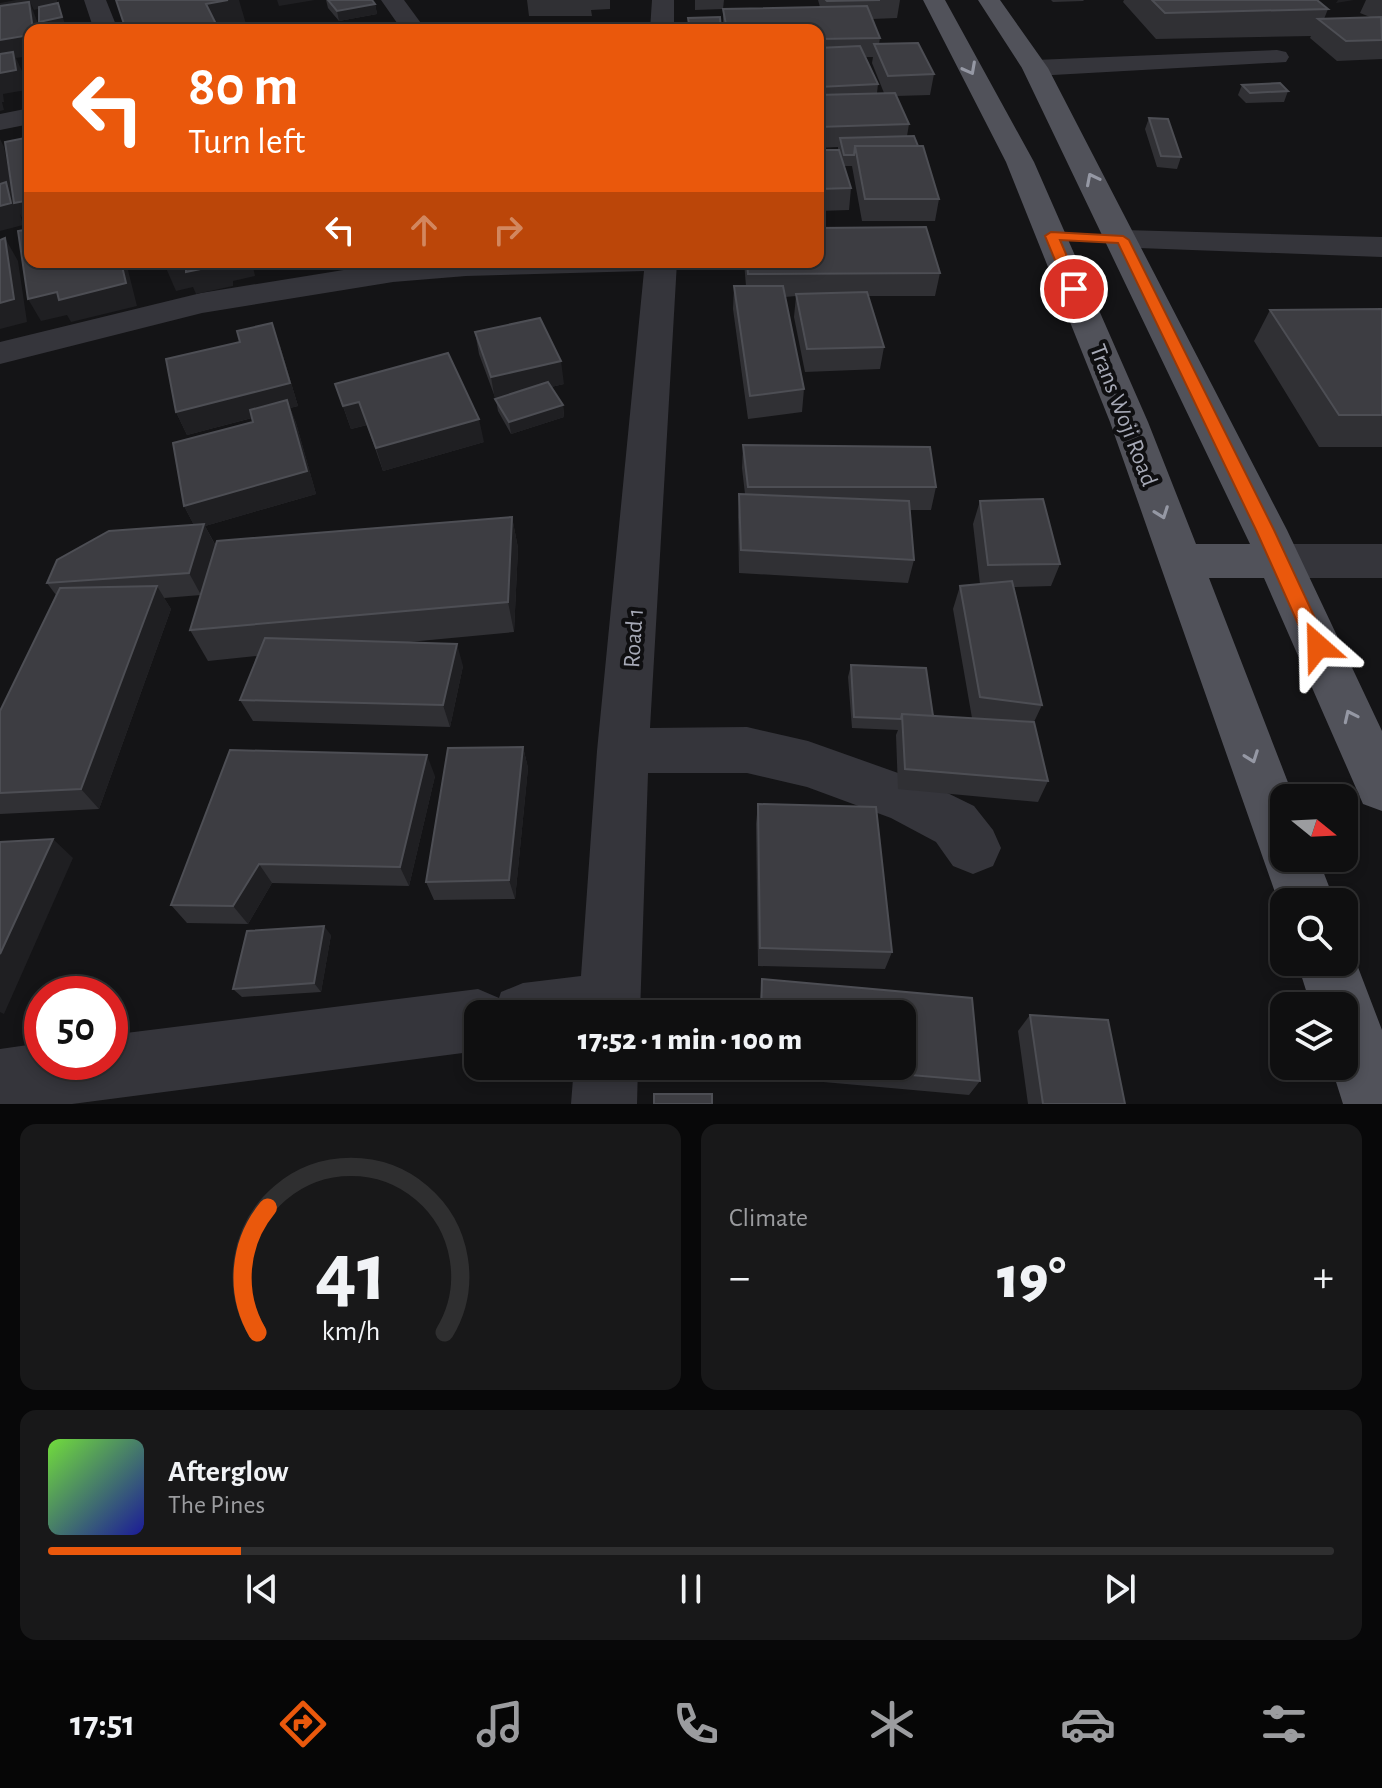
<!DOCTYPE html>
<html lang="en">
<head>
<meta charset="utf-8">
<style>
	:root { --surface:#0f0f10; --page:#181819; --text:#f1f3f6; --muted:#9b9c9f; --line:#2f2f30; --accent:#ea580c }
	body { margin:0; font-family:"Alegreya Sans",sans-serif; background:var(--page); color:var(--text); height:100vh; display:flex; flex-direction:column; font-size:30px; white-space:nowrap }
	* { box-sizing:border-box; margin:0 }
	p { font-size:26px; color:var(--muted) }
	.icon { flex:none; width:44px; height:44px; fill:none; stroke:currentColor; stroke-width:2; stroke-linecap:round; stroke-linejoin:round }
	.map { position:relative; height:1104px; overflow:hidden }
	.side { display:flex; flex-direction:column; gap:20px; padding:20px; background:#080809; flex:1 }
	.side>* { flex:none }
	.guide { position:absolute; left:24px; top:24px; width:800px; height:244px; border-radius:16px; box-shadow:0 4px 12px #0003,0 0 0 2px var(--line); background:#ea580c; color:#fff; overflow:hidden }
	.needle { width:52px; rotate:108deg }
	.tools { position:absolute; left:1270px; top:784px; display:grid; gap:16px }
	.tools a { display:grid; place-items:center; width:88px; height:88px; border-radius:16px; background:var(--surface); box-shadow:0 4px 12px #0003,0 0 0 2px var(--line); font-size:40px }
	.speed { position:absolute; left:24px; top:976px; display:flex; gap:16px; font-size:40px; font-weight:700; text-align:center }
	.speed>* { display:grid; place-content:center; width:104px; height:104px; border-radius:50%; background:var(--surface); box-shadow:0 4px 12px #0003,0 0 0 2px var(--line); line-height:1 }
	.speed .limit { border:12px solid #d22; background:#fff; color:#111 }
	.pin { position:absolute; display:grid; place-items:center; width:68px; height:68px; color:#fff; margin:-34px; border:4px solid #fff; border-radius:50%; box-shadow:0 2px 8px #0007 }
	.me { position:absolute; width:88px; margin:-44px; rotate:335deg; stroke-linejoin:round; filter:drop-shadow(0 0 6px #0008) }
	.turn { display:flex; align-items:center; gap:28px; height:168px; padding:0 32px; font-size:36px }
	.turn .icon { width:104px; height:104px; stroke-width:2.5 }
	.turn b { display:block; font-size:56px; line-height:68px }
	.lanes { display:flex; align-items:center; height:76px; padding:0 32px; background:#0003; justify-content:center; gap:40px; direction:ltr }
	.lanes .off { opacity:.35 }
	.big { font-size:60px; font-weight:800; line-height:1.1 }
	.side .widget { flex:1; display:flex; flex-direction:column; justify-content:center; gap:12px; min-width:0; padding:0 28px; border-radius:16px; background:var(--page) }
	.side .dial { align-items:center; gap:0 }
	.dial svg { height:208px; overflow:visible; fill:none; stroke:var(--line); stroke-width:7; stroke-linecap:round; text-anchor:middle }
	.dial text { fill:var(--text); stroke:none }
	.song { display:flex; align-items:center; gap:24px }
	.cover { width:96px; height:96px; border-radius:12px; background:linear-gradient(135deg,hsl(100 70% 55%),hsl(240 70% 35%)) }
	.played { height:8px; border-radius:4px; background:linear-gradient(90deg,var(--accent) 15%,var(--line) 15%) }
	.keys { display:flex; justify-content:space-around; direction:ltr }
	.heat { display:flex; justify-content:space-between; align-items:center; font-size:44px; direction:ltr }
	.side .tiles { flex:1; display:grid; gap:20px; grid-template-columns:1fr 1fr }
	.widget:last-child { grid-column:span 2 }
	.trip { position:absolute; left:464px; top:1000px; width:452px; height:80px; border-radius:16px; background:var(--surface); box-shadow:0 4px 12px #0003,0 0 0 2px var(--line); font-weight:800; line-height:80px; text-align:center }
	.dock { display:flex; height:128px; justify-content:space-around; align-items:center; background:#060606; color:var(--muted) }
	.dock .icon { width:56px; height:56px }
	.dock .active { color:var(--accent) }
	.dock b { font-size:36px; color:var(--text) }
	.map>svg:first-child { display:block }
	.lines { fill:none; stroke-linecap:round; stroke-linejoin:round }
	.minor { fill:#35353b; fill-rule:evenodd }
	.major { fill:#51525a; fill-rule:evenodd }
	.wall { fill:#303034; fill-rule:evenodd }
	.shaded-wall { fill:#1f1f22 }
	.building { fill:#3d3d42; stroke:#4d4e54; stroke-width:2 }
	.oneway { stroke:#9598a4 }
	.route { fill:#ea580c; stroke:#983908; stroke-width:2 }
	.labels { text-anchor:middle; stroke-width:8; stroke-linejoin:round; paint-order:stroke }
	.street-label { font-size:24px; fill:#a6a9b6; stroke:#0f0f11 }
</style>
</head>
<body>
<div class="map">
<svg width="1382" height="1104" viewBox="0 0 1382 1104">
	<rect width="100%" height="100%" fill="#141416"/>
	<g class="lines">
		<path class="minor" d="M84,0h22l12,30h-24z
			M381,0h23l22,30h-24z
			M652,0h22v30h-24z
			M1277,50l9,2 3,5 -3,5 -251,14 -9,-3 -4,-5 4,-5 9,-3z
			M30,108v16l-30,6v-16z
			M1123,230l259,7v20l-270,-10 -5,-7 5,-7z
			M393,262h284l-27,466 97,-1 61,14 121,43 45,22 19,24 8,18 -8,18 -20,8 -20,-8 -17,-24 -45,-24 -84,-31 -60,-14h-99l-8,241h-162v37l-406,53h-72v-55l42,-6v19h68v-27l368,-46 21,9 2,-6 22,-9 58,-7 16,-225 47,-480 -178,5 -73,6 -191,31 -202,51v-22l201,-49z
			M1279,544h103v34h-103l-16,-5 -6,-12 6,-12z
			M574,1066h64l-1,38h-66z"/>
		<path class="major" d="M923,0h22l89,162 114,260 48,122h54l-228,-476 -44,-68h22l48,68 239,462 95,201v80l-19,-7 -99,-226h-55l85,220h-10v60h34l17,44h-51v16l-174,-496 -104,-260z
			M1344,939l4,2 34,89v74h-39l-12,-38h13v-60h-33l-14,-44h47z"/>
	</g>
	<path class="wall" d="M326,0h46l3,4 2,10 -38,7 -11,-13z
		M527,0h83v9l-19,1 1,6h-63z
		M695,0h29l-1,9 97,-2 -2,-7h82l-3,18 -25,1 8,19 -1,6 55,30 -4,21 -34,1 13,28 -2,12 32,63 -4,22h-73l-10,-55h-8l7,22 -2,22 -31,1v-61h20v-3l-20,1v-118h-95v-21l-28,1zM866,57h7l-1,6 12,30h-7l1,-9z
		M1051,0h33l-1,1 -30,1z
		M1124,0h193l11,9 -4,10 46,-2 -10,-4 6,-13h16v59l-45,2 -27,-23 1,-2 -155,3 -33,-37z
		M1242,85l46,6 -4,11 -38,1 -8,-8z
		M1149,118l32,39 -4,12 -20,-2 -12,-38z
		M744,262h74l122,11 -5,23h-67l16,51 -4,22 -75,3 -11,-55 2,-21 -11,1 19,92 -2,23 -54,7 -15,-110 1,-23h12z
		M1382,309v138h-63l-65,-106 16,-31z
		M475,332l89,52 -13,3 12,18 1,12 -53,17 -13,-23 -2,-11 -17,-46z
		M280,346l18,60 -8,2 6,15 20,71 -111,32 11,20 296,-29 6,31 -4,84 -105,10 54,24 -13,61 -197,-6 -13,-21 17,-44 -49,5 -18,-31 11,-35 -37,3 7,11 -72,200 -99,5v-103l56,-116 -9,-12 147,-58 -10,-19 69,-84 -1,-4 -65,17 -11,-23z
		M335,384l149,58 -101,29 -16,-46 -16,4z
		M743,445l193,42 -5,23h-21l4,50 -6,23 -169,-10 -1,-56 1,-23h6l-3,-26z
		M980,501l80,63 -9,22 -37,1 28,118 -8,17 14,59 -10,21 -140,-13 -2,-54 2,-5 -46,-2 -4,-51 3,-12 82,51 39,2 -19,-109 7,-23 20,-2 -7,-60z
		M523,747l5,21 -13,131 -81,1 -8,-18z
		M435,776l-26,110 -137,-3 -24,41 -61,-1 -16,-18z
		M758,804l134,148 -7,17 -127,-3 -2,-142z
		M331,935l-10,57 -79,5 -9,-8z
		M762,979l210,19 8,83 -11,14 -212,-19v-10h145v-52h-143z
		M1030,1015l95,89h-97l-10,-73z"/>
	<path class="shaded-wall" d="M16,0h13l8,21 2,9h-6l-33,-7v-20z
		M29,0h28v4l-23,6z
		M228,0h11l7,24 -31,6 -9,-26z
		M277,0h38l-36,6z
		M1338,0h16l-18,3z
		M58,3l8,24 -14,3h-10l-3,-8z
		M375,4l2,10 -38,7 -2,-10z
		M30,35v21l-14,2 6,13 4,19 -23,4 1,8h-2l2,8 -4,1v-71z
		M0,139l4,8 9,48 17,5v24l-4,1 -6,-11 3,11 -23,6z
		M5,238l13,23 9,61 -27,7v-26z
		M121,262h5l11,44 -66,16 -4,-7 -26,6 -13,-22 29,-7z
		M224,262h28l3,14 -22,5v5l-37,8 -3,-7 -17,4 -10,-23 20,-4z
		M272,323l8,23 18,60 -8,2 6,15 20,71 -111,32 11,21 -15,48 -12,-22 7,-44 -12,-23 105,-98 -102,27 -11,-23z
		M561,361l3,23 -69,16 -4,-23z
		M359,402l8,23 -16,4 -8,-23z
		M563,405l1,12 -53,17 -2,-12z
		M479,419l5,23 -101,29 -7,-23z
		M512,517l6,31 -4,84 -6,-30z
		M157,586l14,23 -72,200 -18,-20z
		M457,644l6,22 -13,61 -7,-22z
		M523,747l5,21 -13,131 -6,-19z
		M427,755l8,21 -26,110 -9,-19z
		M53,839l20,19 -69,156 -4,-2v-58z
		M259,864l13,19 -24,41 -15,-18z
		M324,926l7,9 -10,57 -7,-9z"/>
	<path class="building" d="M116,0h112l-22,4 13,26h-93z
		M328,0h44l3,4 -38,7z
		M826,0h54l-53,1z
		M1152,0h165l11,9 -163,4z
		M29,2l4,28h-3v5l-30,5v-34z
		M58,3l4,14 -23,5v-15z
		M867,6l13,32 -62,1v-9h-91l-4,-21z
		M720,17l1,13h-31l-2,-12z
		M1381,17l1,23 -36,1 -28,-22z
		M288,24l3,6h-27l-1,-1z
		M918,43l16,31 -46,2 -14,-32z
		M860,46l18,38 -59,3 -1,-5v-34z
		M13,52l3,18 -16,3v-19z
		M1280,83l8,8 -38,2 -8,-8z
		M895,93l14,31 -91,3v-12h3l-3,-10v-10z
		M1149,118l19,1 13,38 -20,-1z
		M914,136l4,10h-63l-1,9h-10l-4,-17z
		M30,137v63l-16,3 -9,-61z
		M855,146h68l16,53h-74z
		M818,150h21l12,38 -33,1z
		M6,182l5,21 -11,3v-22z
		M30,214v14l-3,1 -3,-14z
		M926,227l14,46 -192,1 -1,-12h71v-34z
		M30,229v33h91l5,21 -67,17 -2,-8 -29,7 -10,-68z
		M5,238l9,61 -14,4v-63z
		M165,262h59l1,2 -39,8v-8l-20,4z
		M734,286h49l21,103 -54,7z
		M867,292l17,55 -77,2 -11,-55z
		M1382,309v106h-43l-69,-105z
		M540,318l21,43 -70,16 -16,-45z
		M272,323l18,60 -114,29 -10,-53 74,-17 -3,-11z
		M448,353l31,66 -103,29 -17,-46 -16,4 -8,-22z
		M548,382l15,23 -54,17 -14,-23z
		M287,400l20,71 -123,35 -11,-63 80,-21 -3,-12z
		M743,445l187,2 6,40h-188z
		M739,494l170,7 5,59 -173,-10z
		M1043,499l17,65 -72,1 -8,-64z
		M512,517l-4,85 -318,28 27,-89z
		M204,524l-15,49 -142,10 10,-23 52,-29z
		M1012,581l30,124 -62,-8 -20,-111z
		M157,586l-76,203 -81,4v-82l60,-123z
		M265,638l192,6 -14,61 -203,-5z
		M851,665l75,3 7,48 -31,-2 -1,5 -47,-2z
		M902,714l132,8 14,59 -143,-12z
		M523,747l-14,133 -83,2 22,-134z
		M230,750l197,5 -27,112 -141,-3 -26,42 -62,-1z
		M758,804l118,3 16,145 -132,-4z
		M53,839l-53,115v-112z
		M324,926l-10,57 -81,6 14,-58z
		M762,979l210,19 8,83 -174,-15h96v-52h-141z
		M1030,1015l78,5 17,84h-82z
		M654,1094h58v10h-58z"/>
	<defs><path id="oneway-chevron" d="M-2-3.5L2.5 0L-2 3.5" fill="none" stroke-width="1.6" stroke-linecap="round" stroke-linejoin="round" transform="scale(2)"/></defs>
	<g class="oneway">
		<use href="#oneway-chevron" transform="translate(970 69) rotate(62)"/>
		<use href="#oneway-chevron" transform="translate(1092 179) rotate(-117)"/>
		<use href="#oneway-chevron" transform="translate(1162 513) rotate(70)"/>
		<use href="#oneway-chevron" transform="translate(1350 716) rotate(-115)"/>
		<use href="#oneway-chevron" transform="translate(1252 757) rotate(70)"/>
	</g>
	<path class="route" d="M1051,232l72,4 6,4 145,290 54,116 -3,6h-14l-3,-6 -52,-116 -138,-287 -58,-3 21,49 -7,4 -7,-4 -22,-53z"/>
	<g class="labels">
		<g class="street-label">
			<text transform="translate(1124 415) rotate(69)" y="8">Trans Woji Road</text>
			<text transform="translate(633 638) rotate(-86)" y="8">Road 1</text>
		</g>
	</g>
</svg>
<div class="tools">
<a><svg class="needle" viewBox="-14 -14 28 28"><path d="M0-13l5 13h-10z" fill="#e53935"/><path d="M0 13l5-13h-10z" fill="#9b9c9f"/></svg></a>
<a><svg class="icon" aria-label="search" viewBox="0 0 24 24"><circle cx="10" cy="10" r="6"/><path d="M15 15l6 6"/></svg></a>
<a><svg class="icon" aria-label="layers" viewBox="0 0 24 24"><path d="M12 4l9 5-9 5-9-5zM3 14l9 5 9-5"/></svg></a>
</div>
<div class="speed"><div class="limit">50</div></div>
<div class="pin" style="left:1074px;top:289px;background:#d93025"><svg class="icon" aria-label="arrive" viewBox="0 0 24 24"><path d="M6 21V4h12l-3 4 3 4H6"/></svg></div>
<svg class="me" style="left:1318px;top:646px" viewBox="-20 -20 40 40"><path d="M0-17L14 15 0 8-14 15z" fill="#ea580c" stroke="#fff" stroke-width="4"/></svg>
<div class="trip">17:52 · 1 min · 100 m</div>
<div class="guide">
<div class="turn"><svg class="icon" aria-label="left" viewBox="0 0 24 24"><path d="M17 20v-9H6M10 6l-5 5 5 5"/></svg><div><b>80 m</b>Turn left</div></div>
<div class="lanes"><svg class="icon" aria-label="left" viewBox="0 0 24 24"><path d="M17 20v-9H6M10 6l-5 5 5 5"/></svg><svg class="icon off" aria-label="ahead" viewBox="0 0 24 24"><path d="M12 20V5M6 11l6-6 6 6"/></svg><svg class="icon off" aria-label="right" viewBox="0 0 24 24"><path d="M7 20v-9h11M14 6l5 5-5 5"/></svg></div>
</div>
</div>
<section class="side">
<div class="tiles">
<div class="widget dial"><svg viewBox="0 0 100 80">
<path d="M14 69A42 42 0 1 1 86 69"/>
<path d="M14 69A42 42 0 0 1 18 21" stroke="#ea580c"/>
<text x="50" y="56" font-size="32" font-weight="700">41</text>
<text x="50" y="72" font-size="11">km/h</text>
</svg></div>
<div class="widget"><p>Climate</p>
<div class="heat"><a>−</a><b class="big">19°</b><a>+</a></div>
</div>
<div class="widget">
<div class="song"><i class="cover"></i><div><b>Afterglow</b><p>The Pines</p></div></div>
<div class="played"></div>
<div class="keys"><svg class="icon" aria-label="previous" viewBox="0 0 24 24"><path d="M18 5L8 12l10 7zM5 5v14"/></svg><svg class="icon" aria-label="pause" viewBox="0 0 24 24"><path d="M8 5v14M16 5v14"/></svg><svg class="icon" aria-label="next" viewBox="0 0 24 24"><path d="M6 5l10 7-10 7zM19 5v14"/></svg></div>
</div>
</div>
</section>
<nav class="dock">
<b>17:51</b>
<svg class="icon active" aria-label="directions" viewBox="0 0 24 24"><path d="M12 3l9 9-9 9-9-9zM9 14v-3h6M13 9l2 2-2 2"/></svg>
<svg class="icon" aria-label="music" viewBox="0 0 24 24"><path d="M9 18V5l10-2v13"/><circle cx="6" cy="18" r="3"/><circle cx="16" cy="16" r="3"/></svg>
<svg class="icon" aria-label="phone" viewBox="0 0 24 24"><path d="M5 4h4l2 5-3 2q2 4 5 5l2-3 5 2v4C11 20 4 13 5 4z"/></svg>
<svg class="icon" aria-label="climate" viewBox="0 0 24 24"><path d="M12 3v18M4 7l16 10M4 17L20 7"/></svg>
<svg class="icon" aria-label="car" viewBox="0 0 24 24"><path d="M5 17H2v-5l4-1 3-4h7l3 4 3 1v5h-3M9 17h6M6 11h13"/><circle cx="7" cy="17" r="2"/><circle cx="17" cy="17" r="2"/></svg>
<svg class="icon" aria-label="filters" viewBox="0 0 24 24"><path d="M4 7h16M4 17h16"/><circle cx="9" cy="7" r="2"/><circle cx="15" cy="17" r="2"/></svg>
</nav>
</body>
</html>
